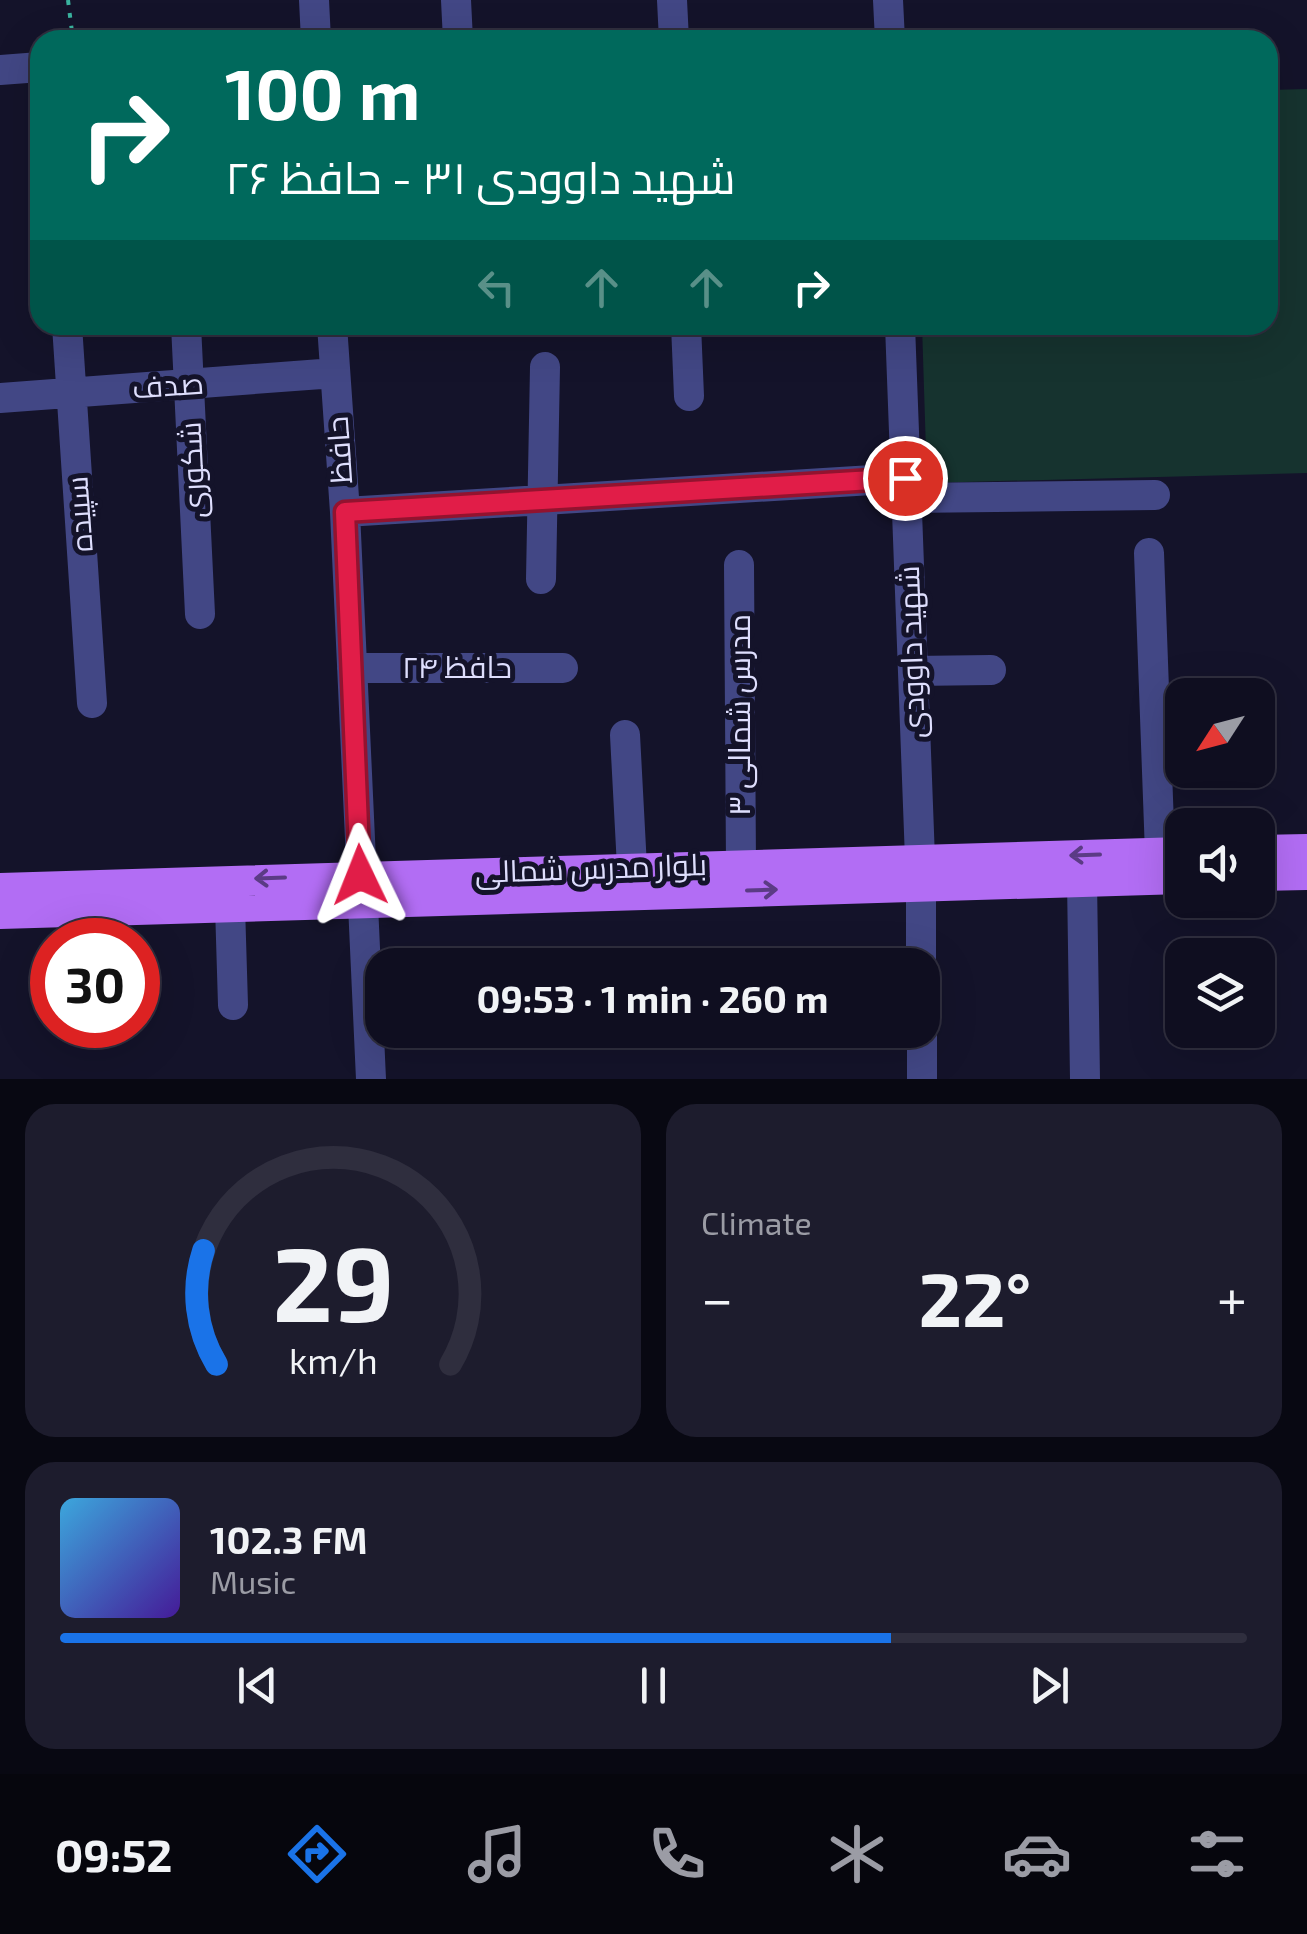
<!DOCTYPE html>
<html lang="en">
<head>
<meta charset="utf-8">
<style>
	:root { --surface:#0f0e20; --page:#1d1c2d; --text:#f1f3f6; --muted:#9b9ca5; --line:#2f2e3e; --accent:#1a73e8 }
	body { margin:0; font-family:"Exo 2",Cairo,sans-serif; background:var(--page); color:var(--text); height:100vh; display:flex; flex-direction:column; font-size:38px; white-space:nowrap }
	* { box-sizing:border-box; margin:0 }
	p { font-size:32px; color:var(--muted) }
	.icon { flex:none; width:55px; height:55px; fill:none; stroke:currentColor; stroke-width:2; stroke-linecap:round; stroke-linejoin:round }
	.map { position:relative; height:1079px; overflow:hidden }
	.panel { display:flex; flex-direction:column; gap:25px; padding:25px; background:#080812; flex:1 }
	.panel>* { flex:none }
	.hud { position:absolute; left:30px; top:30px; width:1248px; height:305px; border-radius:30px; box-shadow:0 10px 40px #0002,0 0 0 2px var(--line); background:#00695c; color:#fff; overflow:hidden }
	.needle { width:65px; rotate:234deg }
	.controls { position:absolute; left:1165px; top:678px; display:grid; gap:20px }
	.controls a { display:grid; place-items:center; width:110px; height:110px; border-radius:20px; background:var(--surface); box-shadow:0 10px 40px #0002,0 0 0 2px var(--line); font-size:50px }
	.speed { position:absolute; left:30px; top:918px; display:flex; gap:20px; font-size:50px; font-weight:700; text-align:center }
	.speed>* { display:grid; place-content:center; width:130px; height:130px; border-radius:50%; background:var(--surface); box-shadow:0 10px 40px #0002,0 0 0 2px var(--line); line-height:1 }
	.speed .limit { border:15px solid #d22; background:#fff; color:#111 }
	.pin { position:absolute; display:grid; place-items:center; width:85px; height:85px; color:#fff; margin:-42px; border:5px solid #fff; border-radius:50%; box-shadow:0 2px 10px #0007 }
	.me { position:absolute; width:110px; margin:-55px; rotate:358deg; stroke-linejoin:round; filter:drop-shadow(0 0 8px #0008) }
	.turn { display:flex; align-items:center; gap:35px; height:210px; padding:0 30px; font-size:45px }
	.turn .icon { width:130px; height:130px; stroke-width:2.5 }
	.turn b { display:block; font-size:70px; line-height:85px }
	.lanes { display:flex; align-items:center; height:95px; padding:0 30px; background:#0003; justify-content:center; gap:50px; direction:ltr }
	.lanes .off { opacity:.35 }
	.big { font-size:75px; font-weight:700; line-height:1.1 }
	.panel .card { flex:1; display:flex; flex-direction:column; justify-content:center; gap:15px; min-width:0; padding:0 35px; border-radius:30px; background:var(--page) }
	.panel .dial { align-items:center; gap:0 }
	.dial svg { height:260px; overflow:visible; fill:none; stroke:var(--line); stroke-width:7; stroke-linecap:round; text-anchor:middle }
	.dial text { fill:var(--text); stroke:none }
	.song { display:flex; align-items:center; gap:30px }
	.cover { width:120px; height:120px; border-radius:15px; background:linear-gradient(135deg,hsl(200 70% 55%),hsl(260 70% 35%)) }
	.played { height:10px; border-radius:5px; background:linear-gradient(90deg,var(--accent) 70%,var(--line) 70%) }
	.keys { display:flex; justify-content:space-around; direction:ltr }
	.heat { display:flex; justify-content:space-between; align-items:center; font-size:55px; direction:ltr }
	.panel .tiles { flex:1; display:grid; gap:25px; grid-template-columns:1fr 1fr }
	.card:last-child { grid-column:span 2 }
	.trip { position:absolute; left:365px; top:948px; width:575px; height:100px; border-radius:30px; background:var(--surface); box-shadow:0 10px 40px #0002,0 0 0 2px var(--line); font-weight:700; line-height:100px; text-align:center }
	.menu { display:flex; height:160px; justify-content:space-around; align-items:center; background:#06060d; color:var(--muted) }
	.menu .icon { width:70px; height:70px }
	.menu .selected { color:var(--accent) }
	.menu b { font-size:45px; color:var(--text) }
	.map>svg:first-child { display:block }
	.green { fill:#16332f }
	.lines { fill:none; stroke-linecap:round; stroke-linejoin:round }
	.path { stroke:#3ab49f; stroke-width:4; stroke-dasharray:5 8; stroke-linecap:butt }
	.minor { stroke:#424785; stroke-width:30 }
	.major { stroke:#b26df4; stroke-width:30 }
	.oneway { stroke:#5b3b85 }
	.route-casing { stroke:#92132f; stroke-width:25 }
	.route { stroke:#e11d48; stroke-width:18 }
	.labels { text-anchor:middle; stroke-width:10; stroke-linejoin:round; paint-order:stroke }
	.street-label { font-size:30px; fill:#dedefd; stroke:#14132a }
</style>
</head>
<body>
<div class="map">
<svg width="1307" height="1079" viewBox="0 0 1307 1079">
	<rect width="100%" height="100%" fill="#14132a"/>
	<path class="green" d="M1307,89v384l-380,10 -5,-158h346v-235z"/>
	<g class="lines">
		<path class="path" d="M68,0l5,40"/>
		<path class="minor" d="M314,0l2,40
			M456,0l2,40
			M672,0l2,40
			M888,0l2,40
			M0,70l40,-3
			M67,325l25,378
			M186,325l14,289
			M332,325l13,187 26,567
			M686,325l3,71
			M900,325l20,534
			M0,398l335,-25
			M906,498l249,-3
			M345,512l560,-34
			M1149,553l11,300
			M739,565l2,299
			M541,579l4,-212
			M352,668h211
			M913,671l78,-1
			M625,735l7,132
			M1082,881l3,198
			M921,886v79
			M230,906l3,99
			M922,1030v49"/>
		<path class="major" d="M1258,850l49,-1
			M1258,876l49,-1
			M0,888l1182,-36
			M0,914l1182,-35"/>
	</g>
	<defs><path id="oneway-shaft" d="M-6 0H5M1.5-3L5.5 0L1.5 3" fill="none" stroke-width="1.6" stroke-linecap="round" stroke-linejoin="round" transform="scale(2.5)"/></defs>
	<g class="oneway">
		<use href="#oneway-shaft" transform="translate(1085 855) rotate(178)"/>
		<use href="#oneway-shaft" transform="translate(270 878) rotate(178)"/>
		<use href="#oneway-shaft" transform="translate(762 890) rotate(-2)"/>
	</g>
	<g class="lines">
		<defs>
			<path id="route" d="M360,875l-15,-363 560,-34"/>
		</defs>
		<use href="#route" class="route-casing"/>
		<use href="#route" class="route"/>
	</g>
	<g class="labels">
		<g class="street-label">
			<text transform="translate(168 386) rotate(-4)" y="10">صدف</text>
			<text transform="translate(340 450) rotate(-94)" y="10">حافظ</text>
			<text transform="translate(193 470) rotate(-93)" y="10">شکوری</text>
			<text transform="translate(80 514) rotate(-94)" y="10">سپیده</text>
			<text transform="translate(912 652) rotate(-92)" y="10">شهید داوودی</text>
			<text x="457" y="678">حافظ ۲۴</text>
			<text transform="translate(740 715) rotate(-90)" y="10">مدرس شمالی ۳</text>
			<text transform="translate(591 869) rotate(-2)" y="10">بلوار مدرس شمالی</text>
		</g>
	</g>
</svg>
<div class="controls">
<a><svg class="needle" viewBox="-14 -14 28 28"><path d="M0-13l5 13h-10z" fill="#e53935"/><path d="M0 13l5-13h-10z" fill="#9b9ca5"/></svg></a>
<a><svg class="icon" aria-label="sound" viewBox="0 0 24 24"><path d="M4 9h4l5-4v14l-5-4H4zM17 9q2 3 0 6"/></svg></a>
<a><svg class="icon" aria-label="layers" viewBox="0 0 24 24"><path d="M12 4l9 5-9 5-9-5zM3 14l9 5 9-5"/></svg></a>
</div>
<div class="speed"><div class="limit">30</div></div>
<div class="pin" style="left:905px;top:478px;background:#d93025"><svg class="icon" aria-label="arrive" viewBox="0 0 24 24"><path d="M6 21V4h12l-3 4 3 4H6"/></svg></div>
<svg class="me" style="left:360px;top:875px" viewBox="-20 -20 40 40"><path d="M0-17L14 15 0 8-14 15z" fill="#e11d48" stroke="#fff" stroke-width="4"/></svg>
<div class="trip">09:53 · 1 min · 260 m</div>
<div class="hud">
<div class="turn"><svg class="icon" aria-label="right" viewBox="0 0 24 24"><path d="M7 20v-9h11M14 6l5 5-5 5"/></svg><div><b>100 m</b>شهید داوودی ۳۱ - حافظ ۲۶</div></div>
<div class="lanes"><svg class="icon off" aria-label="left" viewBox="0 0 24 24"><path d="M17 20v-9H6M10 6l-5 5 5 5"/></svg><svg class="icon off" aria-label="ahead" viewBox="0 0 24 24"><path d="M12 20V5M6 11l6-6 6 6"/></svg><svg class="icon off" aria-label="ahead" viewBox="0 0 24 24"><path d="M12 20V5M6 11l6-6 6 6"/></svg><svg class="icon" aria-label="right" viewBox="0 0 24 24"><path d="M7 20v-9h11M14 6l5 5-5 5"/></svg></div>
</div>
</div>
<section class="panel">
<div class="tiles">
<div class="card dial"><svg viewBox="0 0 100 80">
<path d="M14 69A42 42 0 1 1 86 69"/>
<path d="M14 69A42 42 0 0 1 10 34" stroke="#1a73e8"/>
<text x="50" y="56" font-size="32" font-weight="700">29</text>
<text x="50" y="72" font-size="11">km/h</text>
</svg></div>
<div class="card"><p>Climate</p>
<div class="heat"><a>−</a><b class="big">22°</b><a>+</a></div>
</div>
<div class="card">
<div class="song"><i class="cover"></i><div><b>102.3 FM</b><p>Music</p></div></div>
<div class="played"></div>
<div class="keys"><svg class="icon" aria-label="previous" viewBox="0 0 24 24"><path d="M18 5L8 12l10 7zM5 5v14"/></svg><svg class="icon" aria-label="pause" viewBox="0 0 24 24"><path d="M8 5v14M16 5v14"/></svg><svg class="icon" aria-label="next" viewBox="0 0 24 24"><path d="M6 5l10 7-10 7zM19 5v14"/></svg></div>
</div>
</div>
</section>
<nav class="menu">
<b>09:52</b>
<svg class="icon selected" aria-label="directions" viewBox="0 0 24 24"><path d="M12 3l9 9-9 9-9-9zM9 14v-3h6M13 9l2 2-2 2"/></svg>
<svg class="icon" aria-label="music" viewBox="0 0 24 24"><path d="M9 18V5l10-2v13"/><circle cx="6" cy="18" r="3"/><circle cx="16" cy="16" r="3"/></svg>
<svg class="icon" aria-label="phone" viewBox="0 0 24 24"><path d="M5 4h4l2 5-3 2q2 4 5 5l2-3 5 2v4C11 20 4 13 5 4z"/></svg>
<svg class="icon" aria-label="climate" viewBox="0 0 24 24"><path d="M12 3v18M4 7l16 10M4 17L20 7"/></svg>
<svg class="icon" aria-label="car" viewBox="0 0 24 24"><path d="M5 17H2v-5l4-1 3-4h7l3 4 3 1v5h-3M9 17h6M6 11h13"/><circle cx="7" cy="17" r="2"/><circle cx="17" cy="17" r="2"/></svg>
<svg class="icon" aria-label="filters" viewBox="0 0 24 24"><path d="M4 7h16M4 17h16"/><circle cx="9" cy="7" r="2"/><circle cx="15" cy="17" r="2"/></svg>
</nav>
</body>
</html>
